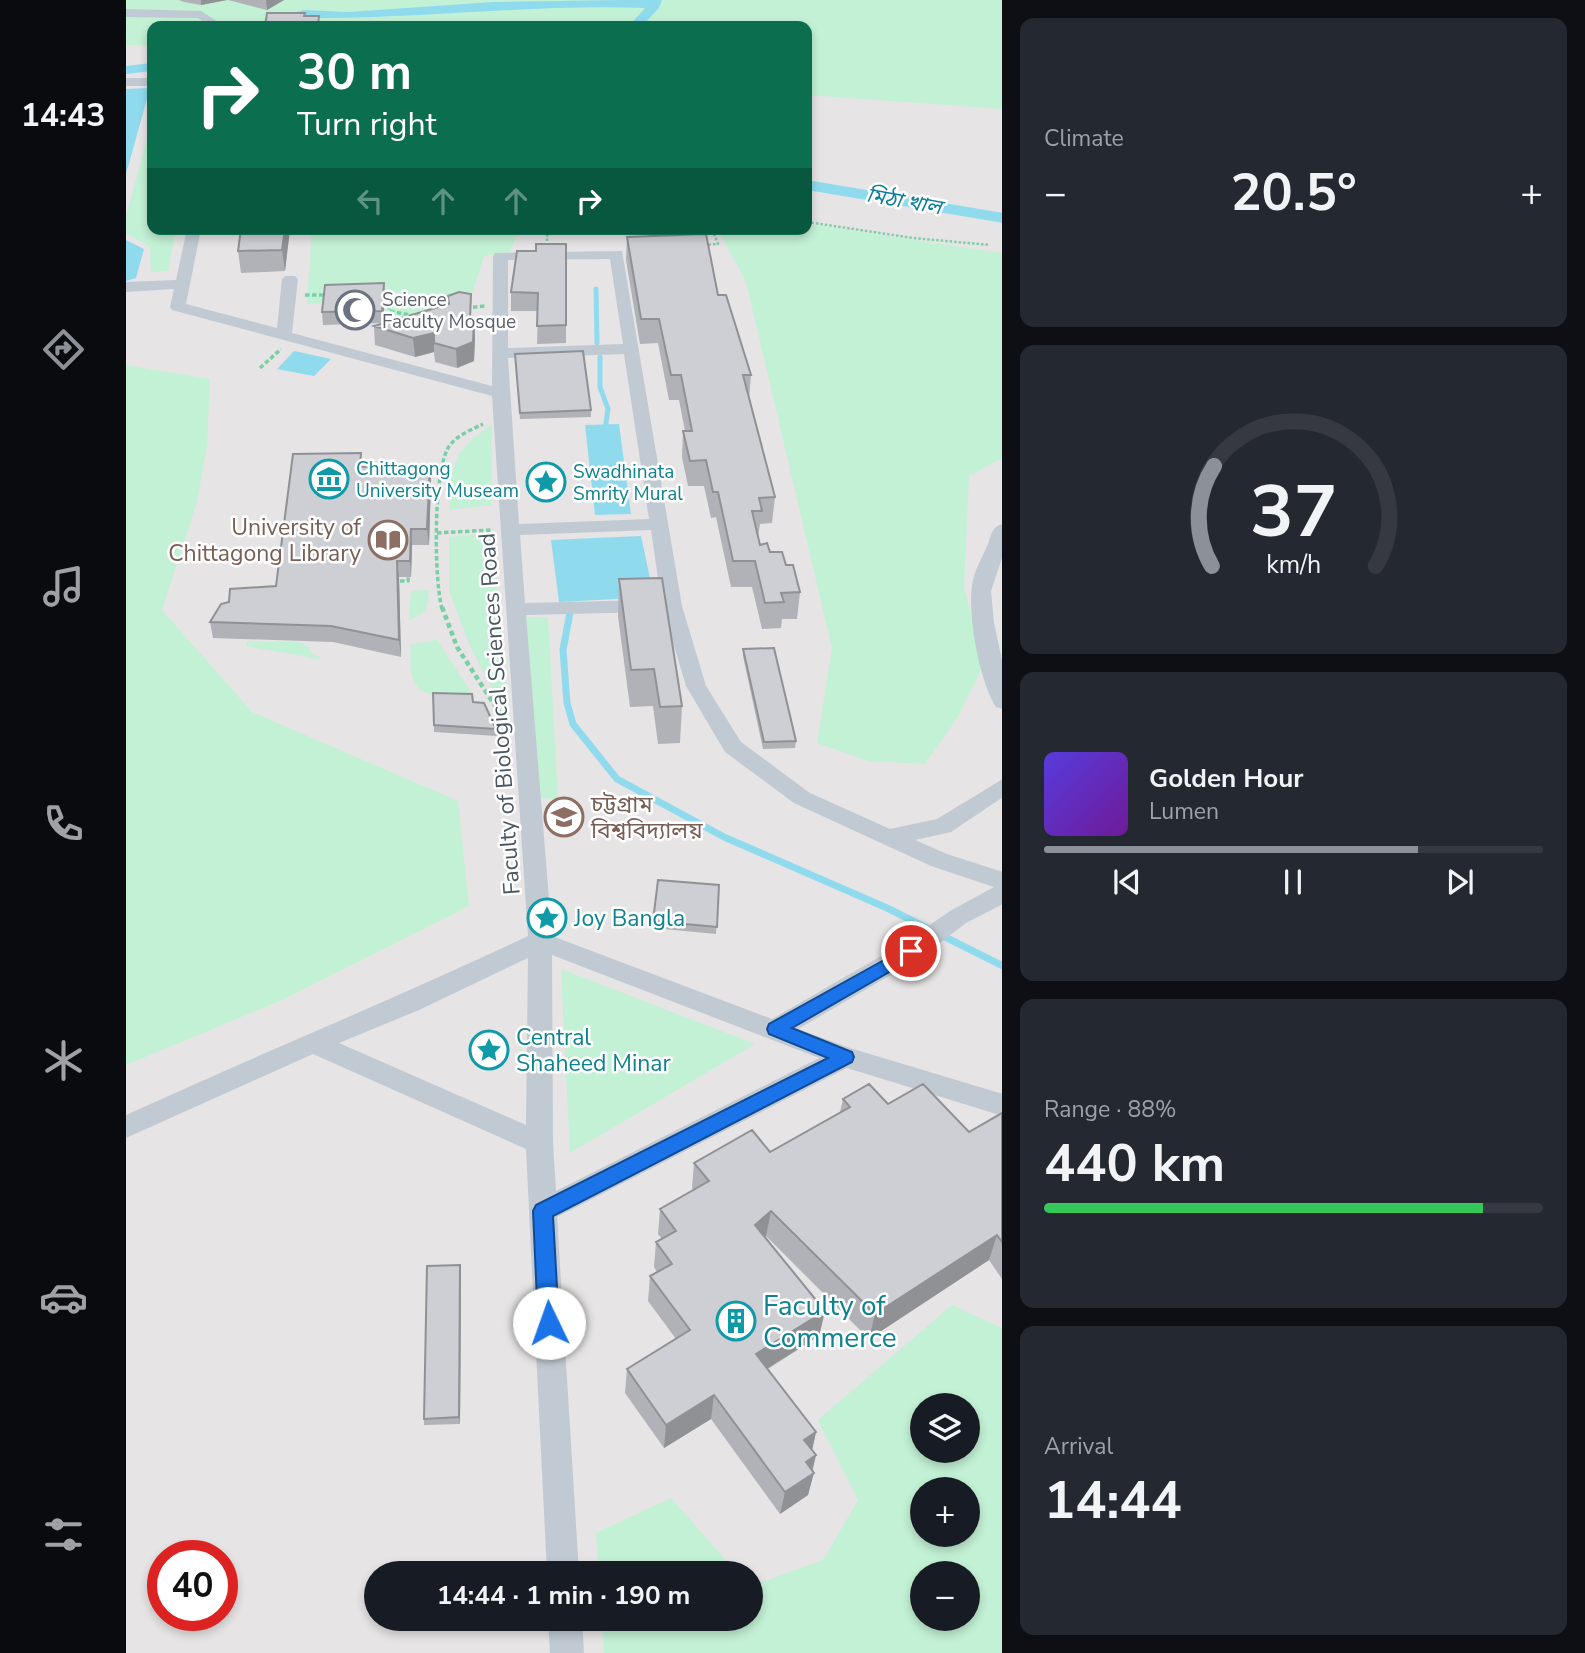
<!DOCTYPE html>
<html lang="en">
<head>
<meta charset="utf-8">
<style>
	:root { --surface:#171b24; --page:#242831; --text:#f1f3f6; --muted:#9ea1a6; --line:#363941; --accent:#8c9099 }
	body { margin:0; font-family:"Nunito Sans","Noto Sans Bengali",sans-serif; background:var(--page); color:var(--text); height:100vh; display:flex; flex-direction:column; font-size:26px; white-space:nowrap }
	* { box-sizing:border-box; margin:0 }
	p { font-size:23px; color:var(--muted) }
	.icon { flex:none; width:38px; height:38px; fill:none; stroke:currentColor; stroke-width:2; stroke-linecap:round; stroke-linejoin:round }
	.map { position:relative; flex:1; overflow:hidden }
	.details { display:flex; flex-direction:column; gap:18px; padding:18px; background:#0d0f14; width:583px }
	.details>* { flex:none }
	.top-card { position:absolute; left:21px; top:21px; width:665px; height:214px; border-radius:14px; box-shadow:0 4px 10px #0003; background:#0b6e4f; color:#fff; overflow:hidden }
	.tools { position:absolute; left:784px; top:1393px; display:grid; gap:14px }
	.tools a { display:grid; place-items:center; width:70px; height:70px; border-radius:50%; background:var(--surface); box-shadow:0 4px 10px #0003; font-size:35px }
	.speed { position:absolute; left:21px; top:1540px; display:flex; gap:14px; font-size:35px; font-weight:700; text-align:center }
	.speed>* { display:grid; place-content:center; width:91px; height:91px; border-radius:50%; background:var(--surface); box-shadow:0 4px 10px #0003; line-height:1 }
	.speed .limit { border:10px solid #d22; background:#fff; color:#111 }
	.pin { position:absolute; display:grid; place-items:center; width:60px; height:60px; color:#fff; margin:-30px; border:4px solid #fff; border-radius:50%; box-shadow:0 2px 7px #0007 }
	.me { position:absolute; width:77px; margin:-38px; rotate:357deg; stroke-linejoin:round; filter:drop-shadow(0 0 5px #0008) }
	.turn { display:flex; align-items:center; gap:24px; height:147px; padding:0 35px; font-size:32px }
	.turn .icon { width:91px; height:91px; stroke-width:2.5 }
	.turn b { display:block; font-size:49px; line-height:60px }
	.lanes { display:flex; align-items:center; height:66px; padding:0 35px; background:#0003; justify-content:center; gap:35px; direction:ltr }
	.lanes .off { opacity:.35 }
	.big { font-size:52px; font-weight:700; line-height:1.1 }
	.details .widget { flex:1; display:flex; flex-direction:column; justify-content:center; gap:10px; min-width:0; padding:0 24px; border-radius:14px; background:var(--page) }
	.details .dial { align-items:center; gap:0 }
	.dial svg { height:182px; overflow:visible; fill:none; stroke:var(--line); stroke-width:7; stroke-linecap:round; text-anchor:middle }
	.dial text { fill:var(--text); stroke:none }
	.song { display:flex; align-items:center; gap:21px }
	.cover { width:84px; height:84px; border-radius:10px; background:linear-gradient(135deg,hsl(250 70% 55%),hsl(280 70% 35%)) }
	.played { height:7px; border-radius:4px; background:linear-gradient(90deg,var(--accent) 75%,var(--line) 75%) }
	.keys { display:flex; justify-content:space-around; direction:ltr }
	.heat { display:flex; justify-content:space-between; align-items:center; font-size:38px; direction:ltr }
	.charge { height:10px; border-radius:5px; background:linear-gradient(90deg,#34c759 88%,var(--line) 0) }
	.trip { position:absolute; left:238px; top:1561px; width:399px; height:70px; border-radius:35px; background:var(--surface); box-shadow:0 4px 10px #0003; font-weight:700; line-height:70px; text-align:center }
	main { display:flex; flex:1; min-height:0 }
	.dock { display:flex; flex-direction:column; width:126px; justify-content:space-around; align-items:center; background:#090b0e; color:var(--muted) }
	.dock .icon { width:49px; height:49px }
	.dock .on { color:var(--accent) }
	.dock b { font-size:32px; color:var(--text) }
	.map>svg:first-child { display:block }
	.education { fill:#e6e4e5; fill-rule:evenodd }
	.green { fill:#c3f1d5; fill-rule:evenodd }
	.water { fill:#90daee }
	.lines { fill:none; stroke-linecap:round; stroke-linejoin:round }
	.stream-far1 { stroke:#90daee; stroke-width:5 }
	.stream { stroke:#90daee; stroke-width:7 }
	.canal { fill:#90daee; fill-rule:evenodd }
	.path-far2 { stroke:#7ad0a6; stroke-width:2.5; stroke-dasharray:2.5 2; stroke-linecap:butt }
	.path-far1 { stroke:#7ad0a6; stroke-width:3.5; stroke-dasharray:4.5 2.5; stroke-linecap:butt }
	.path { stroke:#7ad0a6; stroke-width:4.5; stroke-dasharray:5 3.5; stroke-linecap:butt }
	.minor { fill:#c1cad2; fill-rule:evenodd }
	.wall { fill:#b0b2b7 }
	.shaded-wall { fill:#909195 }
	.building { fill:#cdcfd5; stroke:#909195; stroke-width:2 }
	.route { fill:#1a73e8; stroke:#114b97; stroke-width:2 }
	.labels { text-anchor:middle; stroke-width:5; stroke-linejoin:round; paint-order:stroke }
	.far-worship-label { font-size:19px; fill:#5b616d; stroke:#fff; text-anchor:start }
	.far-culture-label { font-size:19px; fill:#0d838f; stroke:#fff; text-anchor:start }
	.far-water-label { font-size:21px; font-style:italic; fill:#0c7c9b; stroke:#fff }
	.education-label { font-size:23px; fill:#785e54; stroke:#fff; text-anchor:end }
	.street-label { font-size:23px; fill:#4a5661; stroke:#fff }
	.culture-label { font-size:23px; fill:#0d838f; stroke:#fff; text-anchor:start }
	.near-culture-label { font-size:28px; fill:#0d838f; stroke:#fff; text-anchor:start }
</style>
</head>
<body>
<main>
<nav class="dock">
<b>14:43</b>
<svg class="icon on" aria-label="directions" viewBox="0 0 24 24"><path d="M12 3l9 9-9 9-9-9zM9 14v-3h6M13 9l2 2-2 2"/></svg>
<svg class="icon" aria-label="music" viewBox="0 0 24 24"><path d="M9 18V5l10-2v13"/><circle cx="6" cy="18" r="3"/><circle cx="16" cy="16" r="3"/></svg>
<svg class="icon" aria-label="phone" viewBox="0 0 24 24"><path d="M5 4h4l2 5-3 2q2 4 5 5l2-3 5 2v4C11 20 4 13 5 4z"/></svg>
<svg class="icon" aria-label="climate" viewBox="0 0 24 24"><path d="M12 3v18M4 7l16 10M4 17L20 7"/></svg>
<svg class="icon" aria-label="car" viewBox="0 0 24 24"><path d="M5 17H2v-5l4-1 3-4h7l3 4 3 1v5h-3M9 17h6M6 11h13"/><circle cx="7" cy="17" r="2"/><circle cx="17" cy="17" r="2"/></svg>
<svg class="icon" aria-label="filters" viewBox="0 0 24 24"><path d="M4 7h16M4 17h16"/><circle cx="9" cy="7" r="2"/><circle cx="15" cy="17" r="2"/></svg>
</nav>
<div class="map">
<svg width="877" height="1653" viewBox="0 0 877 1653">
	<rect width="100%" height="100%" fill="#f5f3f3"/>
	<path class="education" d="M0,0h876v1653h-876zM26,26h655v203h-655zM796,1405h46v46h-46zM796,1489h46v46h-46zM37,1556h59v59h-59zM250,1573h375v46h-375zM796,1573h46v46h-46z"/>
	<path class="green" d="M0,0h876v109l-195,-14v-69h-655v20l-26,-1z
		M26,120v109h24l-8,42 -17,1 -1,-25 -24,-14v-17z
		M681,224l195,29v205l-33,18 -5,111 20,77 -27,54 -32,46 -57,-3 -51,-18 15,-95 -86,-366 -28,-53h89z
		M186,229h164l41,5 -7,18 -26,4 -15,47 -70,16c-26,-21 -60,-16 -92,-15z
		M0,365l84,14 -3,67 -10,56 -35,108 90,102 206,89 11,105 -187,94 -156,65z
		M366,425l-1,80 -42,5c1,-45 4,-60 43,-85z
		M366,533l17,188 -39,-75 -21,-55v-54z
		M303,590c-1,17 -2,24 -20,30l2,-29z
		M398,617h24l10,182 -24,-1z
		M311,640l38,58c-45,-3 -69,5 -64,-54z
		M121,641l51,1 12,5v5l10,5 -1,2 -73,-13z
		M435,969l194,75 -185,109z
		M826,1305l50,23v325h-398l-2,-34h149v-33l72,-26 35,-60 -40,-80zM796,1405h46v46h-46zM796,1489h46v46h-46zM796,1573h46v46h-46z
		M545,1498l66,75h-138l-3,-40z"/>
	<path class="water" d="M24,88l-24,86v-85z
		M0,240l18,9 -8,29 -10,3z
		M168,351l37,8 -17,17 -37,-7z
		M493,424l12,90 -36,1 -10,-90z
		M515,536l13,61 -95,5 -8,-62z"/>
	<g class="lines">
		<path class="stream-far1" d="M470,289l1,54
			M474,357v30l8,22 -3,21
			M444,609l1,-3"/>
		<path class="stream" d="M445,607l-8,43 4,53 6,21 44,55 107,58 163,71 116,58"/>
		<path class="canal" d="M493,0h43l-3,8 -17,18h-13l16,-18c-113,-4 -225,11 -337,10 -18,0 -33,9 -52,8l47,-16 45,2 145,-10z
			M26,63v8l-26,3v-8z
			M681,180l196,33v10l-196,-33z"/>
		<path class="path-far2" d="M681,222l106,16 77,7
			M421,241l1,-12
			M578,245l14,-1 -6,-15"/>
		<path class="path-far1" d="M253,293h9l1,18 26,5
			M179,295h23
			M340,308l19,-2
			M134,368l21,-19
			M311,533l54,-3
			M267,581h15l1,-8
			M316,609c-8,-30 -9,-134 6,-161 7,-12 23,-18 35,-24"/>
		<path class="path" d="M316,607l15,40 44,68"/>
		<path class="minor" d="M0,9l75,2 23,15h-14l-12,-8 -72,-1z
			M0,78h26v8h-26z
			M61,229h14l-15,75 91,24 5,-49 3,-3h10l3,3 -6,54 200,53 1,-130 2,-3 127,-2 60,355 24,80 35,56 69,51 80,36 47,-10 66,-40v18l-52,35 -36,8 32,14 56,18v32l-37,19 -46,35 -122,71 52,19 153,46v22l-156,-48 -290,149 22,356h-32l-21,-424 -213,-95 -187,84v-23c133,-61 269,-116 402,-179l-36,-540 -320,-86 -2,-3 4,-18 -48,3v-10l50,-2zM484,259l13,85 -115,4v-88zM498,354l25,165 -130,5 -11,-166zM525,530l11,76 24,80 39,66 69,51 137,63 63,21 -44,24 -48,33 -130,75 -220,-83 -26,-321 122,-3 7,-2 3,-4 -3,-4 -7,-2 -123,3 -5,-68zM426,955l267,103 -263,133 -3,-48zM402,958l-2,167 -187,-82 80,-33z
			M877,524v31l-12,36 3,32 9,42v44l-7,-2c-17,-26 -30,-98 -23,-127 3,-13 10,-24 15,-36 3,-9 4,-18 15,-20z
			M422,1619h34l2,34h-34z"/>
	</g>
	<path class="wall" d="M53,0h48l-26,5 -17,-3z
		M102,0h56l-17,10z
		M115,229h49l-5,42 -44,2 -3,-22z
		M501,237l91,58 33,80 -2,24 26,98 -3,26 -12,1 -2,13 2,8 26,20 14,27 -3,27h-15l-1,9 -19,1 -10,-42h-21l-15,-70 -5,1 -7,-32h-16l-6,-29 1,-26h2l-6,-31h-10l-11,-57 -18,1 -14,-84z
		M440,244v99l-29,1 1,-33h-27v-19l25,-41z
		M259,296l-2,27 91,-4 1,19 -1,23 -17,7 -22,-6 -1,-10 -19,5 -40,-12 -1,-19 9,-3 -60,2 -1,-13z
		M389,354l76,56v7l-71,2z
		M235,453l1,14 69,14 -2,64h-17l-1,32h-12l2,80 -68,-15 -120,-4 -3,-16 66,-36z
		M493,579l63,127 -2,37 -22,1 -5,-38 -23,1 -12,-91z
		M617,649l53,92 -1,7 -32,1 -20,-93z
		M307,693l40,9 23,27 1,7 -63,-4z
		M532,880l61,5 -3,49 -63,-6z
		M717,1099l45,5 81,28 33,-19v166l-13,-19 -120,79 -103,-103 -1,2 60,73 -6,25 -51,33 48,63 -4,18 4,5 -8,40 -28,19 -69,-95 -47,29 -39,-55 2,-24 49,-30 -28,-38 2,-25 7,-4 -3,-5 2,-25 6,-3 -4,-5 2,-25 33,-19 -1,-2 2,-25 76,-11 70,-40z
		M335,1271l-1,153 -36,1v-6z"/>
	<path class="shaded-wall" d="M75,0h26l-26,5z
		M140,0h18l-17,10z
		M159,229h5l-5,42 -3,-21z
		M258,283l1,13 -2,27 -1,-12z
		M348,319l1,19 -1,23 -17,7 -1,-19z
		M308,333v19l-19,5 -2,-19z
		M304,465l1,16 -2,64 -2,-16z
		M285,529l1,16 -1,32 -1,-16z
		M271,561l2,16 2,80 -2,-17z
		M645,1211l-5,25 -15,14 4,-25z
		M871,1235l-8,25 -120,79 6,-25z
		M334,1265l1,6 -1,153 -1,-7z
		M699,1311l-6,25 -67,42 4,-24z
		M588,1395l-3,24 -47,29 2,-23z
		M690,1432l-5,23 -7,-15z
		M690,1455l-5,19 3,-1 -6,22 -28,19 5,-22 21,-30z"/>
	<path class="building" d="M141,13h38l-1,3h15l-1,10h-53z
		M115,229h44l-3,21 -44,1z
		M580,234l12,61h8l25,80h-8l32,122 -16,1 3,13h-10l8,34 7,-2 3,9h12l4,13h7l7,27 -19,1 3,9 -19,1 -10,-42h-22l-15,-69h-5l-7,-32 -16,1 -7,-30h9l-11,-56h-10l-12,-56h-18l-14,-82z
		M410,244h30v81l-29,1 1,-33 -27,-1 6,-41h19z
		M258,283l-2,28 -60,1 3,-27z
		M333,292l12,2 -1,25h4l-1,23 -17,7 -22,-6v-10l-21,5 -39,-12 75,-22 -1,-8z
		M457,351l8,59 -71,3 -5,-59z
		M235,453l-1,14 70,-2 -3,64h-16l-1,32h-13l2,79 -68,-14 -121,-4 11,-18 8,-2 1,-13 46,-3 17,-132z
		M536,578l20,128 -22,1 -6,-38 -23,1 -12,-91z
		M648,648l22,93 -32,1 -21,-93z
		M307,693l39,1 1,8 11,1 12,26 -62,-4z
		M532,880l61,5 -2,42 -64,-6z
		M743,1084l19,20 35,-20 46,48 33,-19v129l-5,-7 -122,79 -104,-103 -16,14 70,86 -69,43 60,78 -12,8 12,15 -10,7 8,11 -29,19 -71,-97 -48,30 -39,-56 63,-39 -40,-54 22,-12 -16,-22 20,-11 -16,-22 49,-28 -15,-18 58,-33 18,22 80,-45 -7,-8z
		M334,1265l-1,152 -35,2 3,-153z"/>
	<path class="route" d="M785,945l6,2 3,4 -3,5 -125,72 60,24 2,5 -2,5 -299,154 6,107 -3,6 -7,3 -7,-3 -4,-6 -5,-112 3,-6 292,-147 -59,-24 -2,-5 2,-5z"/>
	<defs>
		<symbol id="mosque-ring" viewBox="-11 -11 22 22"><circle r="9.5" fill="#fff" stroke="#6b7280" stroke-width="1.5"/><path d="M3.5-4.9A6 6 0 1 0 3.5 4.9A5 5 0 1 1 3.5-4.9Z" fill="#6b7280"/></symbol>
		<symbol id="museum-ring" viewBox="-11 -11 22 22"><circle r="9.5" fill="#fff" stroke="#0f9aa8" stroke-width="1.5"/><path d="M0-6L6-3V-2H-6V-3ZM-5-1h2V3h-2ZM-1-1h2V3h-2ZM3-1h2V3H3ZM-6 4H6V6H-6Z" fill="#0f9aa8"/></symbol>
		<symbol id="sight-ring" viewBox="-11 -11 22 22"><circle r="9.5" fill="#fff" stroke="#0f9aa8" stroke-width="1.5"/><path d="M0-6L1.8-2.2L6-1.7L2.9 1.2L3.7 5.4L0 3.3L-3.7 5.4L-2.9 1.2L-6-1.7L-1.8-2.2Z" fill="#0f9aa8"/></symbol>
		<symbol id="library-ring" viewBox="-11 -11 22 22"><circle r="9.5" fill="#fff" stroke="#8d6e63" stroke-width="1.5"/><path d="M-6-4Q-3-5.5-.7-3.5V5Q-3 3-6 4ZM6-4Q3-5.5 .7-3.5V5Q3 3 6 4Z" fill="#8d6e63"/></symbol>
		<symbol id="university-ring" viewBox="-11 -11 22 22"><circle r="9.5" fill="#fff" stroke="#8d6e63" stroke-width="1.5"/><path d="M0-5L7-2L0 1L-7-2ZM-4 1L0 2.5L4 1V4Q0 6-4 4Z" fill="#8d6e63"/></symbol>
		<symbol id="building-ring" viewBox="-11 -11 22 22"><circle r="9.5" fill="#fff" stroke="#0f9aa8" stroke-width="1.5"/><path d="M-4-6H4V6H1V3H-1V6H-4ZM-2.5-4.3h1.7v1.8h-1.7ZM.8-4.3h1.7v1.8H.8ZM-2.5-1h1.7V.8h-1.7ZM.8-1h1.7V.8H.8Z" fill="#0f9aa8"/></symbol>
	</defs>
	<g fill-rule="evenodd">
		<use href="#mosque-ring" x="207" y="288" width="44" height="44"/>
		<use href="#museum-ring" x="181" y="457" width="44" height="44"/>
		<use href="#sight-ring" x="398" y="460" width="44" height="44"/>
		<use href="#library-ring" x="240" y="518" width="44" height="44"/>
		<use href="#university-ring" x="416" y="795" width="44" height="44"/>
		<use href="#sight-ring" x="399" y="896" width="44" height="44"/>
		<use href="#sight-ring" x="341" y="1028" width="44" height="44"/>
		<use href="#building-ring" x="588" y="1299" width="44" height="44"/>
	</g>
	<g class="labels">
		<g class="far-worship-label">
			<text x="256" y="306">Science<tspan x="256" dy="22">Faculty Mosque</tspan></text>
		</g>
		<g class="far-culture-label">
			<text x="230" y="475">Chittagong<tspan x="230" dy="22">University Museam</tspan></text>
			<text x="447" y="478">Swadhinata<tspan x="447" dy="22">Smrity Mural</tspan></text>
		</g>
		<g class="far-water-label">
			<text transform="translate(778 201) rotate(10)" y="7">মিঠা খাল</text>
		</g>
		<g class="education-label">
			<text x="235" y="535">University of<tspan x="235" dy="26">Chittagong Library</tspan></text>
			<text x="465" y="812" text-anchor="start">চট্টগ্রাম<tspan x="465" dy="26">বিশ্ববিদ্যালয়</tspan></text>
		</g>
		<g class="street-label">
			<text transform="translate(373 714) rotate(-94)" y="8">Faculty of Biological Sciences Road</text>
		</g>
		<g class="culture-label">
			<text x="448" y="926">Joy Bangla</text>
			<text x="390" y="1045">Central<tspan x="390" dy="26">Shaheed Minar</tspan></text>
		</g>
		<g class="near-culture-label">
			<text x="637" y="1315">Faculty of<tspan x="637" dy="32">Commerce</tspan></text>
		</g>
	</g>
</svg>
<div class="tools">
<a><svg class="icon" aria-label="layers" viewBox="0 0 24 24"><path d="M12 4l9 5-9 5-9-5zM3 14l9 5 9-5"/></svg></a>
<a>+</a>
<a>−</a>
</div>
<div class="speed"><div class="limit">40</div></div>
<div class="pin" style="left:785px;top:951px;background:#d93025"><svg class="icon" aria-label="arrive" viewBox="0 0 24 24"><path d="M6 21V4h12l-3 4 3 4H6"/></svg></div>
<svg class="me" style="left:423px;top:1323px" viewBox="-20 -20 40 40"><circle r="19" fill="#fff"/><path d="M0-13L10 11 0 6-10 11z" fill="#1a73e8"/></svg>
<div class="trip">14:44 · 1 min · 190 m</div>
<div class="top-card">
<div class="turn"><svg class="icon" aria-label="right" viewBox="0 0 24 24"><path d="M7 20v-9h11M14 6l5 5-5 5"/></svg><div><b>30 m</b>Turn right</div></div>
<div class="lanes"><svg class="icon off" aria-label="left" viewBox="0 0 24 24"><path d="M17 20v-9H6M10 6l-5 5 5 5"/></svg><svg class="icon off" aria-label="ahead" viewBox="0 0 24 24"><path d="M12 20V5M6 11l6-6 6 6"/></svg><svg class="icon off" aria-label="ahead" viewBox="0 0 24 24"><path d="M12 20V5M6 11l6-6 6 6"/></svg><svg class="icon" aria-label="right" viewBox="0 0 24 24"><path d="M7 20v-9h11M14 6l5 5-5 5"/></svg></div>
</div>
</div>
<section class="details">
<div class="widget"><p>Climate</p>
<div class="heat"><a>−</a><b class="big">20.5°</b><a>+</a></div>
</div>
<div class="widget dial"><svg viewBox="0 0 100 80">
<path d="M14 69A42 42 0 1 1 86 69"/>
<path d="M14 69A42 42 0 0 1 15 25" stroke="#8c9099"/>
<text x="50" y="56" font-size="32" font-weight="700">37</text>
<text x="50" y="72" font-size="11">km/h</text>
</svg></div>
<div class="widget">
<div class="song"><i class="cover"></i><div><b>Golden Hour</b><p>Lumen</p></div></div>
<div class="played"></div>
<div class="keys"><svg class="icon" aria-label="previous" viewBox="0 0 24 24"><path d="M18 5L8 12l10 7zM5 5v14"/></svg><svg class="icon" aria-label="pause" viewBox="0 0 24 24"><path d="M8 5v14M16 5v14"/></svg><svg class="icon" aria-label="next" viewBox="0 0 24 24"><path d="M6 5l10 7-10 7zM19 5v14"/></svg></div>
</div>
<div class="widget"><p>Range · 88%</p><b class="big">440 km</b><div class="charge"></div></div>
<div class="widget"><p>Arrival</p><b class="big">14:44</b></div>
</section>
</main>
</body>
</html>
